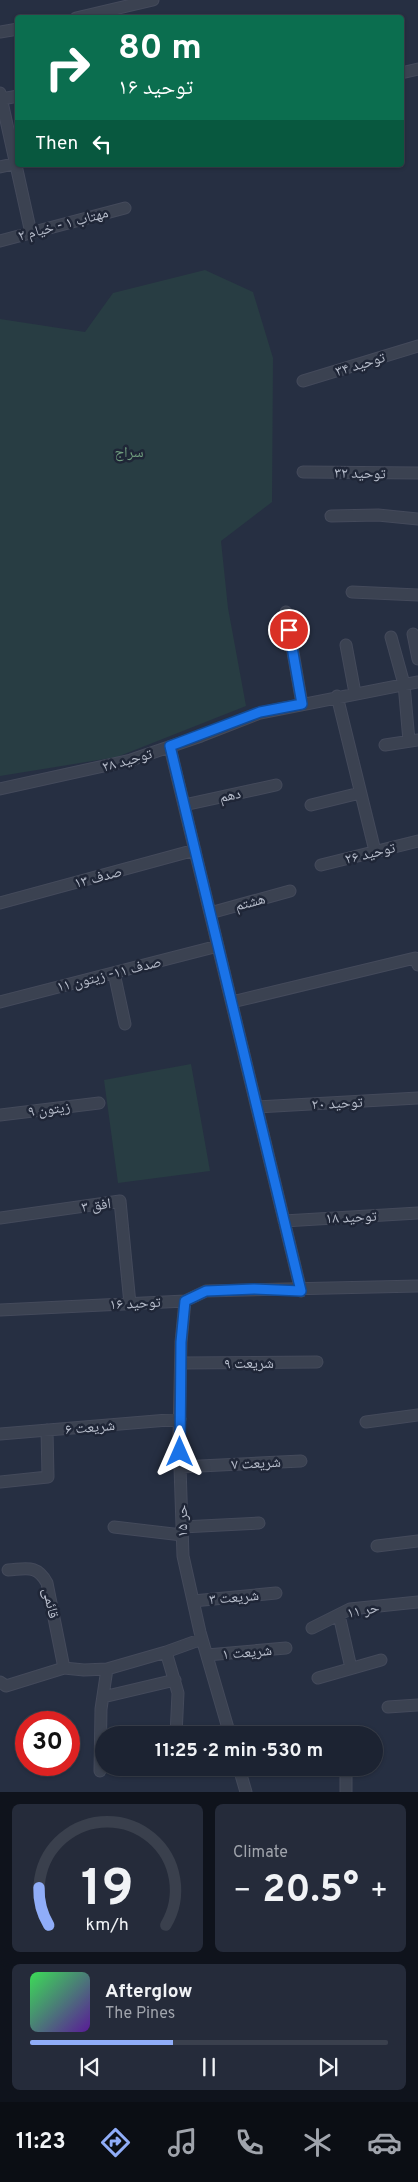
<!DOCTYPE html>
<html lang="en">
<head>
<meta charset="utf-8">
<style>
	:root { --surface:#1c2332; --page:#252b3a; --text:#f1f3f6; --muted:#a0a4ac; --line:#3a404d; --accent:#90adf8 }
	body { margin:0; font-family:Overpass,"Noto Naskh Arabic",sans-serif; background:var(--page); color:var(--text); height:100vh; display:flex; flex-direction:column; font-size:19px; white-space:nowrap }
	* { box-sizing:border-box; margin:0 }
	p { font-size:16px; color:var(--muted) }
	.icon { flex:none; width:28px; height:28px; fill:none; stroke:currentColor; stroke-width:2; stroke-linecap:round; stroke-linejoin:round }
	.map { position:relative; height:1792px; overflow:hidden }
	.sheet { display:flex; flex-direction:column; gap:12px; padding:12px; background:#0f131c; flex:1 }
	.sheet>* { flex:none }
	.guide { position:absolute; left:15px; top:15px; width:389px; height:152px; border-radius:5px; box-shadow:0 1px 4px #0004,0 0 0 1px var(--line); background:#0b6e4f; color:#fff; overflow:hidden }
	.speed { position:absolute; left:15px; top:1711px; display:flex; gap:10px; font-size:25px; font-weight:700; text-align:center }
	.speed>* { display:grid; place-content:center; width:65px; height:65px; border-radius:50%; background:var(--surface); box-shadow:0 1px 4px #0004,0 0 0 1px var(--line); line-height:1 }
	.speed .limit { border:8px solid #d22; background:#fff; color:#111 }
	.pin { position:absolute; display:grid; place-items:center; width:42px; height:42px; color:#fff; margin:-21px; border:2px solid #fff; border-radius:50%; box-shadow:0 1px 5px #0007 }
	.me { position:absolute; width:55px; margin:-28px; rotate:0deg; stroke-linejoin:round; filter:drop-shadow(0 0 4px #0008) }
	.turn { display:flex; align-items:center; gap:18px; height:105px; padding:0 20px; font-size:22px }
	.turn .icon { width:65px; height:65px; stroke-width:2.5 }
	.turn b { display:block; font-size:35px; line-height:42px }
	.then { display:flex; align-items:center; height:48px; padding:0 20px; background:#0003; gap:10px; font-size:19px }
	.big { font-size:38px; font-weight:700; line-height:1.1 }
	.sheet .widget { flex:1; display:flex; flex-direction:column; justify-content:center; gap:8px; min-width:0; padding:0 18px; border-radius:8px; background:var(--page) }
	.sheet .dial { align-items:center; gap:0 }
	.dial svg { height:130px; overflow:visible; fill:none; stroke:var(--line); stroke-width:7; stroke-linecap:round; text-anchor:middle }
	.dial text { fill:var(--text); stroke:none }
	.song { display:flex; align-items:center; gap:15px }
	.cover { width:60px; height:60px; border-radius:8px; background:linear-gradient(135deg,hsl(130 70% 55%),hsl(270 70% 35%)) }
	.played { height:5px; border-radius:2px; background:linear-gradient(90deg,var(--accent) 40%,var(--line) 40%) }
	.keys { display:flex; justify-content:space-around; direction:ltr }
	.heat { display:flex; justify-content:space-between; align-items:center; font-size:28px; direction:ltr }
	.sheet .tiles { flex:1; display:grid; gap:12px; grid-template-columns:1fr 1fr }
	.widget:last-child { grid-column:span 2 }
	.trip { position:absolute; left:95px; top:1726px; width:288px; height:50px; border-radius:25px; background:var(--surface); box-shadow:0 1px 4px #0004,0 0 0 1px var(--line); font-weight:700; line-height:50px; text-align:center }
	.menu { display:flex; height:80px; justify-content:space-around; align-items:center; background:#0b0e14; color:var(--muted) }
	.menu .icon { width:35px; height:35px }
	.menu .current { color:var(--accent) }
	.menu b { font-size:22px; color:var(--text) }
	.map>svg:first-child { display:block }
	.green { fill:#283d43 }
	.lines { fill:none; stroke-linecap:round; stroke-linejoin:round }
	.street-casing { stroke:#444a5b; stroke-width:13 }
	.street { stroke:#3b4251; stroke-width:11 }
	.route-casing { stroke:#114b97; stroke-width:12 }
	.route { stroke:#1a73e8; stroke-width:9 }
	.labels { text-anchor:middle; stroke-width:5; stroke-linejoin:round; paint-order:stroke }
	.street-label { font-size:15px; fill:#b7bdcb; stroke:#1f2637 }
	.park-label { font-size:15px; fill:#6f9c7e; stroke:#1f2637 }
</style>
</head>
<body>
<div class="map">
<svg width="418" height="1792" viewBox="0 0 418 1792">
	<rect width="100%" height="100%" fill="#262f42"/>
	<path class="green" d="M205,270l48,22 20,66 -1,144 -51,39 7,67 18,98 -129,51 -117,19v-457l85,13 28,-39z
		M191,1064l19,107 -92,12 -14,-103z"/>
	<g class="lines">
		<defs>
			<path id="street" d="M76,18l77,-18
				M0,32l18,-3
				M401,73l17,-4
				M0,93l31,140
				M2,99l16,-3
				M0,167l18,-4
				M0,241l125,-33
				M303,381l115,-35
				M303,472l115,1
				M331,516l47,-1 40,4
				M352,592l66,3
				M286,612l16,92
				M413,634l5,25
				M391,637l13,47 5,57
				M346,645l9,48
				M337,696l38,155
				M385,745l33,-5
				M170,747l131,544
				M0,789l131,-29 70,-24 59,-23 158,-31
				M184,805l92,-20
				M311,805l49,-12
				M321,865l97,-24
				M0,903l195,-53
				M210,913l80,-22
				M114,973l11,51
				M0,1002l218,-56
				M232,1002l183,-44 3,7
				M257,1107l161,-9
				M0,1115l99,-12
				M0,1218l120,-17 10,103
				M284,1221l134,-8
				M185,1301l-4,41 -2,95 4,119 17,76 30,103
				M0,1310l185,-9 21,-10 212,-5
				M181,1363l136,-1
				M366,1422l52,-7
				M0,1434l180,-15
				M180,1467l121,-6
				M0,1482l48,-5 -1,-47
				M114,1527l68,8
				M182,1527l77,-4
				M377,1546l41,-5
				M8,1570c18,-1 29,-6 39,13l17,85
				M193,1601l83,-8
				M339,1615l12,53
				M312,1628l38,-19 68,-7
				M166,1652l12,41 -2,42
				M207,1655l79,-7
				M318,1678l63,-18
				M0,1682l6,4 58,-18 20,2 23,-1 59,-17 36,-13
				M103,1697l72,-17
				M388,1707l30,-2
				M239,1768l7,24
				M346,1768v24
				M100,1771l1,-62 6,-40"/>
		</defs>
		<use href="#street" class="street-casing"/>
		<use href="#street" class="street"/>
	</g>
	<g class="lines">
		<defs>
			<path id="route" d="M180,1452l1,-110 4,-41 21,-10 48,-2 47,2 -131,-545 90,-34 42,-8 -13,-74"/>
		</defs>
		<use href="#route" class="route-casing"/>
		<use href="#route" class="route"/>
	</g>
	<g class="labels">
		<g class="street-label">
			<text transform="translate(63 224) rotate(-15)" y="5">مهتاب ۱ - خیام ۲</text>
			<text transform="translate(360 364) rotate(-17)" y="5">توحید ۳۴</text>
			<text transform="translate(360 473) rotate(1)" y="5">توحید ۳۲</text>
			<text transform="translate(127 760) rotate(-16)" y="5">توحید ۲۸</text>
			<text transform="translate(230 795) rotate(-12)" y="5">دهم</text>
			<text transform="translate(370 853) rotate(-14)" y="5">توحید ۲۶</text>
			<text transform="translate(98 877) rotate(-15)" y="5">صدف ۱۳</text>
			<text transform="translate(250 902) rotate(-15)" y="5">هشتم</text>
			<text transform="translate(109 974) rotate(-14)" y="5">صدف ۱۱- زیتون ۱۱</text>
			<text transform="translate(337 1103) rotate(-3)" y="5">توحید ۲۰</text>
			<text transform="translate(49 1109) rotate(-7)" y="5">زیتون ۹</text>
			<text transform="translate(96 1205) rotate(-8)" y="5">افق ۳</text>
			<text transform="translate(351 1217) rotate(-3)" y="5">توحید ۱۸</text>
			<text transform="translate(135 1303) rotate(-3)" y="5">توحید ۱۶</text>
			<text x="249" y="1368">شریعت ۹</text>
			<text transform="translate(90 1427) rotate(-5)" y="5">شریعت ۶</text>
			<text transform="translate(256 1463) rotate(-3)" y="5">شریعت ۷</text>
			<text transform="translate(182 1521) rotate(-91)" y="5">حر ۱۵</text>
			<text transform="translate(234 1597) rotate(-5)" y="5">شریعت ۳</text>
			<text transform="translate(51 1603) rotate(78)" y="5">قائمی</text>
			<text transform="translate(363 1610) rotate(-11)" y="5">حر ۱۱</text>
			<text transform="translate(247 1652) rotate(-5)" y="5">شریعت ۱</text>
		</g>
		<g class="park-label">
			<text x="129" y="457">سراج</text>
		</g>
	</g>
</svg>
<div class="speed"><div class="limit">30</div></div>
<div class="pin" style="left:289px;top:630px;background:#d93025"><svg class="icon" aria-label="arrive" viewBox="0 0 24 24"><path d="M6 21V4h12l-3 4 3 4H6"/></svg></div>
<svg class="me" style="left:180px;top:1452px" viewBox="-20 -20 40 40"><path d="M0-17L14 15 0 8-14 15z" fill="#1a73e8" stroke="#fff" stroke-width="4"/></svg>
<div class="trip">11:25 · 2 min · 530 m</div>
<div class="guide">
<div class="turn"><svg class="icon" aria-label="right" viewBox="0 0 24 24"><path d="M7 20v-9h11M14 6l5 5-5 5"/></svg><div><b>80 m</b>توحید ۱۶</div></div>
<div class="then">Then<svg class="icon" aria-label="left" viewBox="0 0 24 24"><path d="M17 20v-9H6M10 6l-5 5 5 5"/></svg></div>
</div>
</div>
<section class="sheet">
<div class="tiles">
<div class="widget dial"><svg viewBox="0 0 100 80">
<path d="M14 69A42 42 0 1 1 86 69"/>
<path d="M14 69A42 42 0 0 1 8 46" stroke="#90adf8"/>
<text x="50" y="56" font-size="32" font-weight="700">19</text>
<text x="50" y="72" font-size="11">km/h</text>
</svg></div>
<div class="widget"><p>Climate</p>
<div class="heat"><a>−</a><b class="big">20.5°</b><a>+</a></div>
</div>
<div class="widget">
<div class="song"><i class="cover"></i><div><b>Afterglow</b><p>The Pines</p></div></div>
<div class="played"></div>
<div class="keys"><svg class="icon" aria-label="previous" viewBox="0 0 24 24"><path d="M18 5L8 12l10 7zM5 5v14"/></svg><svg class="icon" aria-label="pause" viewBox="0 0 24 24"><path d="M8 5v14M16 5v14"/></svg><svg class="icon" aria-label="next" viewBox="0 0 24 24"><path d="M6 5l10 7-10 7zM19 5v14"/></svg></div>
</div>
</div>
</section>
<nav class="menu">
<b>11:23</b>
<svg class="icon current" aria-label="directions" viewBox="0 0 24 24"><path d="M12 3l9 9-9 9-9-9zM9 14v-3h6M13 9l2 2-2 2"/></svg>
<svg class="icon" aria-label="music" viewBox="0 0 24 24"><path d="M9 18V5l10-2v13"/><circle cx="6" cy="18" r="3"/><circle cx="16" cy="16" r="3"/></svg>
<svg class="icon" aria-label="phone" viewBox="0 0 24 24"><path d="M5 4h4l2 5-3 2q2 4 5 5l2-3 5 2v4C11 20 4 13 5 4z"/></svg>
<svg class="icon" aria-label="climate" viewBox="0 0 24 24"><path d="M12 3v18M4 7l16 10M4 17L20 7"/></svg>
<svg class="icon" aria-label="car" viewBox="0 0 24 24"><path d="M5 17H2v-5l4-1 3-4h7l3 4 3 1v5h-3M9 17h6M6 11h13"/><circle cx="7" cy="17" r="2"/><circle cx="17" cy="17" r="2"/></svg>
</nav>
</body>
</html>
